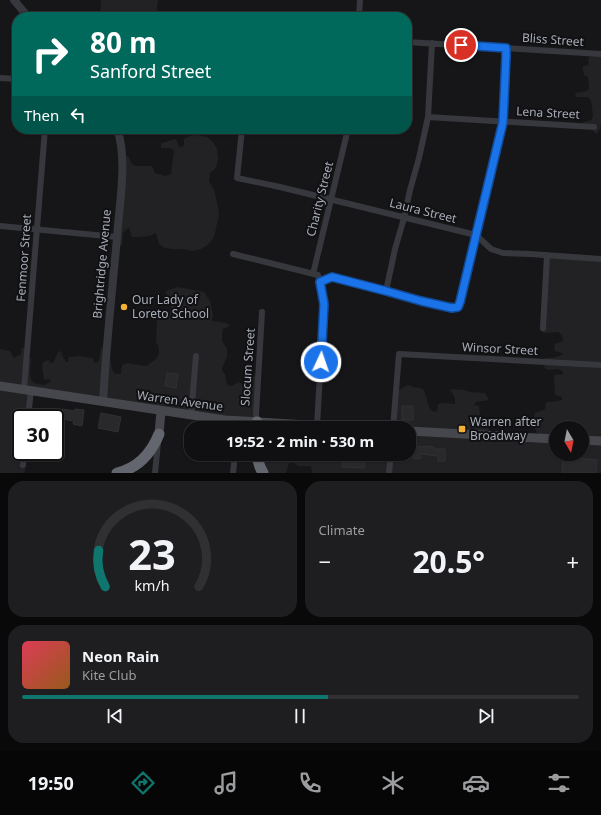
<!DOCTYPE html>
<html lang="en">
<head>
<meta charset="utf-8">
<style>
	:root { --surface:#101012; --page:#1e1e20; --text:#f1f3f6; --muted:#9c9d9f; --line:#303032; --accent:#0f766e }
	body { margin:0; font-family:"Noto Sans",sans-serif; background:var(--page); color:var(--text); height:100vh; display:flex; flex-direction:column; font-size:15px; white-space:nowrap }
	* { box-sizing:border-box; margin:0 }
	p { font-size:13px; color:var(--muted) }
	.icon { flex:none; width:22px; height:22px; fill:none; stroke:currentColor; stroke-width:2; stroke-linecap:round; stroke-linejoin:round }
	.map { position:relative; height:473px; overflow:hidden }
	.panel { display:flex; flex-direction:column; gap:8px; padding:8px; background:#09090a; flex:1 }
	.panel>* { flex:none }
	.banner { position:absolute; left:12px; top:12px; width:400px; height:122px; border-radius:16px; box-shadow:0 1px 3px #0004,0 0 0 1px var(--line); background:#00695c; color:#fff; overflow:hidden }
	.needle { width:26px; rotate:170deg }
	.buttons { position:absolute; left:549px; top:421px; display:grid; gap:8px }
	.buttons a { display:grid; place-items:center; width:40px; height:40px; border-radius:50%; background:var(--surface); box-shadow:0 1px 3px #0004,0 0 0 1px var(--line); font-size:20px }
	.speed { position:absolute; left:12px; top:409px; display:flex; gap:8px; font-size:20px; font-weight:700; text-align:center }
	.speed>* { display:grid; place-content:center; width:52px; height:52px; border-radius:50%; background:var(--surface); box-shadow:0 1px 3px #0004,0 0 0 1px var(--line); line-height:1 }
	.speed .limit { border:2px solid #111; border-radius:6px; background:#fff; color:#111 }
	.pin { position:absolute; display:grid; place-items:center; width:34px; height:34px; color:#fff; margin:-17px; border:2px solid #fff; border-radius:50%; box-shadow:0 1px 4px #0007 }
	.me { position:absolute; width:44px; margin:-22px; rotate:3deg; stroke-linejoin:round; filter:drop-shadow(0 0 3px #0008) }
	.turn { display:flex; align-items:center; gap:14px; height:84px; padding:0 12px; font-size:18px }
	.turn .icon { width:52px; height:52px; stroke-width:2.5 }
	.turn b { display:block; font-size:28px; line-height:34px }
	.then { display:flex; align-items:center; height:38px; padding:0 12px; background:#0003; gap:8px; font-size:15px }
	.big { font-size:30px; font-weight:700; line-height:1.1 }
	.panel .tile { flex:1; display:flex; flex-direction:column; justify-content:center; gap:6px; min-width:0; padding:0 14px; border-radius:16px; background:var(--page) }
	.panel .dial { align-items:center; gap:0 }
	.dial svg { height:104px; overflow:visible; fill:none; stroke:var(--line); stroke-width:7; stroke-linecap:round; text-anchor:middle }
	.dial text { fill:var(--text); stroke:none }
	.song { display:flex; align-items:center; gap:12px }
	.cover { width:48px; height:48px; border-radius:6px; background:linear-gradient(135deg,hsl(350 70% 55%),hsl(30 70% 35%)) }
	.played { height:4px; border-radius:2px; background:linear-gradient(90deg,var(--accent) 55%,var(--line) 55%) }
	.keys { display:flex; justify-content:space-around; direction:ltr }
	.heat { display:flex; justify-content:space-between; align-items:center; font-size:22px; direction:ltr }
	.panel .tiles { flex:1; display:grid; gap:8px; grid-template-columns:1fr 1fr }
	.tile:last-child { grid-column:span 2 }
	.trip { position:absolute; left:184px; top:421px; width:232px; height:40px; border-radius:16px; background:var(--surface); box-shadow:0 1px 3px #0004,0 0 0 1px var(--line); font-weight:700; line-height:40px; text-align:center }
	.menu { display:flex; height:64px; justify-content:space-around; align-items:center; background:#060607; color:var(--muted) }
	.menu .icon { width:28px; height:28px }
	.menu .active { color:var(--accent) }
	.menu b { font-size:18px; color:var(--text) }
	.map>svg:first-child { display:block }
	.built { fill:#222225; fill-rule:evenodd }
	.building { fill:#29292c; stroke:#303034 }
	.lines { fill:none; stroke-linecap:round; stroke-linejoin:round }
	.minor { stroke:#37383d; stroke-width:6 }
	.tertiary { stroke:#37383d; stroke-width:8 }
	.secondary { stroke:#45474d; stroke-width:9 }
	.motorway { stroke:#63666e; stroke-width:11 }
	.route-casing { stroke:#114b97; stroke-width:10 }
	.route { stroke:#1a73e8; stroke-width:7 }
	.poi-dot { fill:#f2b134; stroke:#111113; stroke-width:1.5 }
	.labels { text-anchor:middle; stroke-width:4; stroke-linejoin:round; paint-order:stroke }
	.street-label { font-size:12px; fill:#a8adb8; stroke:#111113 }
	.poi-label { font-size:12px; fill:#a8adb8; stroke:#111113; text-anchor:start }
</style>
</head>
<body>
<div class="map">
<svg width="601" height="473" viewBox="0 0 601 473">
	<rect width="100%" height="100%" fill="#161618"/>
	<path class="built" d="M101,0h57l-2,17h-21l-35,-2z
		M590,55l11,1v69l-2,6 -3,3 -5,-6 -8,-1 -1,-4 9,-3 2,-4 -2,-16 -3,-3h-12l-1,-4 12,-2 2,-2 -1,-12 -4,-2 -1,-5v-4l6,-1 -1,-4z
		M192,135h5l10,2 6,5 4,7 1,10 -2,9 -6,5 -1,8 5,9 4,16 1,9 -5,22 -5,7 -8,5 -8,2 -11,-2h-9l-8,-1 -6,-4 -3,-11 -7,3 -10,1h-7l-3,-9 -4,2 -2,3 -1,12h-2l-1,-2 4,-86 5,-1 4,8 4,2h16l3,7 10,3 6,-2 3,-24 -5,-2h-8v-5l15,-4 3,8 5,-1v-7z
		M547,257l54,3v213h-289l-1,-7h-13l-4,-3h-5l-3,10h-20l-7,-19h150v-26h-151l4,-7 130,7 4,-36 8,-5 5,-2 4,2 8,1 3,2 5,17 2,3 4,2 2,-1 1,-7 6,-1 11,1v-6l-5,-9 14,1 6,2 15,1 4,7 -13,2 -2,3 5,1 1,8 -3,8h-7l2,4 16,2 1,2 -1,2 50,3 -3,-6 -2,-8 2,-8 10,-4 1,-7h5l11,-2v-3l-7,-2 -1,-18v-2l9,-1v-2l-2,-2 -4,-1 -9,1 -3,-2 -1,-1 1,-4v-5h6l9,-2 3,-2 -1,-1 -7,-2 -1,-3 1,-4 8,-3 -1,-6 -4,-3 -15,1 -3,-3 3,-3zM556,428h26v26h-26z
		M178,287l26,5 6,9 3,14 -1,6 15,2 3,3 -7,3 -1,5v7l5,8v8l-5,11v3l3,3 2,11 5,1 3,-2 4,-2 5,3 8,-5 2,-5 2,2 3,42h-21l-204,-31 -5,30h-8v34l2,12 2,3v4l-2,2h-23v-124l10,2 4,7 7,-4 1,-7 5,3 2,9 2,-1 -1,15 1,7 3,3 10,2 6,-3 1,-2 -7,-1 -2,-12 1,-5 6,-2 1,3h3l5,-11 3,-1 2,6 3,5h2l1,-5 10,-1 14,2 1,4 2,1 3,-2 2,-13 1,-1 3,3 4,11 1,-2 3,13 3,2h5l1,-9 3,-1 4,-1 3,1 15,2 3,-3 6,-4 3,-5v-5l-3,-8 1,-21 12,-6 2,-6 -2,-11 -4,-5 3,-2z"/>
	<path class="building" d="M167,373l11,1 -2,14 -11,-2z
		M402,406h11v14h-11z
		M62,409l13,2v-2l9,1 -2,16 -9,-2 1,-3 -13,-2z
		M101,413l20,4 -3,15 -20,-4z
		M57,420l5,1 -1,16h-5z
		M414,446l11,1v-1l9,1v2h11v12h-7v-5l-18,-2v5l-7,-1z
		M343,454h22l-1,14 -22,-1z
		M563,457l34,3 -1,13h-34z"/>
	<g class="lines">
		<path class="minor" d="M359,17l1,-17
			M407,42l194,12
			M0,78l17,1
			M428,117l166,10
			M242,129l-5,49 43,9 196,48 15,14 12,4 27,1 71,5
			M0,226l117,11
			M233,254l85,21 6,29 -7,122
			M313,274l35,-145
			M320,282l12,-5 54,14 35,10 31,7 6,-1 2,-5 43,-180 3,-74
			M386,291l9,-42 9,-31 6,-28 9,-32 9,-41 4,-74
			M543,328l4,-73
			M24,389l21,-260
			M191,415l5,-59
			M28,418l3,-28
			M257,422l-1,-8 6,-102
			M393,428l6,-74 202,11
			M23,465l1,-13
			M155,473l3,-30
			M233,473l2,-19
			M389,473l2,-19"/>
		<path class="tertiary" d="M14,0l14,17
			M103,402c3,-55 9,-110 14,-164 2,-32 11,-80 0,-109"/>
		<path class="secondary" d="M0,386l225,34 132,8
			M409,431l147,8
			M159,434l2,-23
			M582,440l19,1"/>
		<path class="motorway" d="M256,428l1,-6
			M256,454l4,13 3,6
			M117,473c21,-5 34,-19 42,-39"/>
	</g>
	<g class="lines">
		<defs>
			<path id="route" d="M321,362l3,-58 -4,-22 12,-5 54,14 35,10 31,7 6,-1 2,-5 43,-180 3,-65v-9l-45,-3"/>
		</defs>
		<use href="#route" class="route-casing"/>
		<use href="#route" class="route"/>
	</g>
	<g class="poi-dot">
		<circle cx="124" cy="307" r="4"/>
		<rect x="458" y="425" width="8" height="8" rx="2"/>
	</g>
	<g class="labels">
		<g class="street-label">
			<text transform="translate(553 40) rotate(4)" y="4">Bliss Street</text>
			<text transform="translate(548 113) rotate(3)" y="4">Lena Street</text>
			<text transform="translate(320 199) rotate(-76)" y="4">Charity Street</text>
			<text transform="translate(423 211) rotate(14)" y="4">Laura Street</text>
			<text transform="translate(24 258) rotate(-86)" y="4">Fenmoor Street</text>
			<text transform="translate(102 264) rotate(-85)" y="4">Brightridge Avenue</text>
			<text transform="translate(500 349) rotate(3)" y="4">Winsor Street</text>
			<text transform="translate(248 367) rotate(-86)" y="4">Slocum Street</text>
			<text transform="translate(180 401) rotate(8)" y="4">Warren Avenue</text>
		</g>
		<g class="poi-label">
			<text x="132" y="304">Our Lady of<tspan x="132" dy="14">Loreto School</tspan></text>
			<text x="470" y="426">Warren after<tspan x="470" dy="14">Broadway</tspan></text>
		</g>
	</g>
</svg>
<div class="buttons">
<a><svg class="needle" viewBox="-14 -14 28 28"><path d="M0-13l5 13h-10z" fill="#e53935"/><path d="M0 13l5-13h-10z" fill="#9c9d9f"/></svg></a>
</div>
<div class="speed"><div class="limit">30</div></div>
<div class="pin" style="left:461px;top:45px;background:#d93025"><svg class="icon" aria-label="arrive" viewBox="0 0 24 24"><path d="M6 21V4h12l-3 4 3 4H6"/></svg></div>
<svg class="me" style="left:321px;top:362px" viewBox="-20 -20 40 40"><circle r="17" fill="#1a73e8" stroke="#fff" stroke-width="3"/><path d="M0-11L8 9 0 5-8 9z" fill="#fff"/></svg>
<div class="trip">19:52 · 2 min · 530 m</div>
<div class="banner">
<div class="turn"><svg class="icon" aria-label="right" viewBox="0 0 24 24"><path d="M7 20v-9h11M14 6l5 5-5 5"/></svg><div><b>80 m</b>Sanford Street</div></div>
<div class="then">Then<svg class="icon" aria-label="left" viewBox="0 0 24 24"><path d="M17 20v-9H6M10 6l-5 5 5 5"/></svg></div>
</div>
</div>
<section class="panel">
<div class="tiles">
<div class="tile dial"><svg viewBox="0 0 100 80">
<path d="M14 69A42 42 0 1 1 86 69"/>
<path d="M14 69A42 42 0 0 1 9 41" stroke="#0f766e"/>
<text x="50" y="56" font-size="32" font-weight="700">23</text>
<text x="50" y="72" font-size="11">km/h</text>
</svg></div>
<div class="tile"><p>Climate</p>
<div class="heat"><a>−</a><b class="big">20.5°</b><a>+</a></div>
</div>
<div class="tile">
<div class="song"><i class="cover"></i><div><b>Neon Rain</b><p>Kite Club</p></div></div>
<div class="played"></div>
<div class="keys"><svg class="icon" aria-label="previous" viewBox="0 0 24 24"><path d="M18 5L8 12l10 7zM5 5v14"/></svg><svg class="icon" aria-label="pause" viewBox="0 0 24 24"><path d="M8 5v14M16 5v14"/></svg><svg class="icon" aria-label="next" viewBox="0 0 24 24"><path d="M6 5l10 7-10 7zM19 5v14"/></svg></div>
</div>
</div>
</section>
<nav class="menu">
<b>19:50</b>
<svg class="icon active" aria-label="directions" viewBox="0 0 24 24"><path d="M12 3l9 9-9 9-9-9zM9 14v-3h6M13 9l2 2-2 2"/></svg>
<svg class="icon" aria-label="music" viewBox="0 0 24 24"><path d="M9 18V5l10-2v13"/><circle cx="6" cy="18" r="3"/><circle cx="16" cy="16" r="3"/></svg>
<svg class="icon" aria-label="phone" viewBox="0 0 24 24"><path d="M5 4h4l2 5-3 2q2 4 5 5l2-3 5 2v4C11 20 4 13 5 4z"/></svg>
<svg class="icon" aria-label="climate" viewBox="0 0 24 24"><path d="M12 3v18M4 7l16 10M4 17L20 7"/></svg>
<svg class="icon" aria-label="car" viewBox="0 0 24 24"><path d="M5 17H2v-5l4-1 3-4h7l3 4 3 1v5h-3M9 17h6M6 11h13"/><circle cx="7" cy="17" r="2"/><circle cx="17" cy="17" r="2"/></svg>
<svg class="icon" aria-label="filters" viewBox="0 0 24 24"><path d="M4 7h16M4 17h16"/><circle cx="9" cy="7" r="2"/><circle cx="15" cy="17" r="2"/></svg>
</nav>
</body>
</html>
